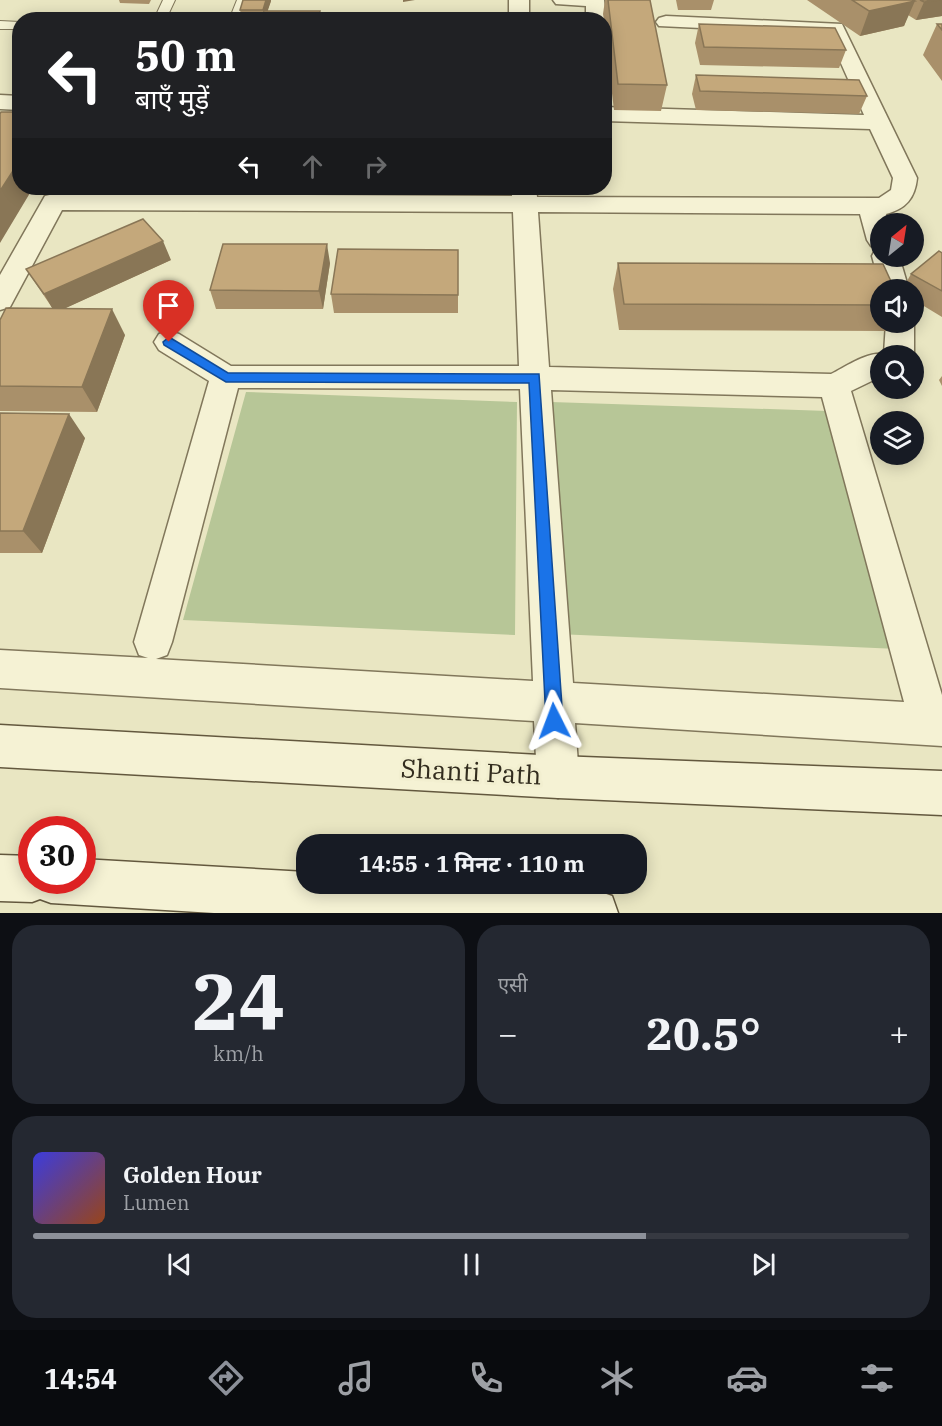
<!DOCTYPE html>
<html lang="hi">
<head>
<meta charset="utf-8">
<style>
	:root { --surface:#171b24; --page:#242831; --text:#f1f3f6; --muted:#9ea1a6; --line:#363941; --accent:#8c9099 }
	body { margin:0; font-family:"IBM Plex Serif","Noto Sans Devanagari",serif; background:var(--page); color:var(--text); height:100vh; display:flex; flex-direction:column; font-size:22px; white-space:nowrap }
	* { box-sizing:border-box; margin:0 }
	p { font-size:20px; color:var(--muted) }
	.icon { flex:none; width:33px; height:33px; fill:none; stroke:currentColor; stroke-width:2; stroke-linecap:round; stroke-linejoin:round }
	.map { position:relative; height:913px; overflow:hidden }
	.details { display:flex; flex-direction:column; gap:12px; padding:12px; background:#0d0f14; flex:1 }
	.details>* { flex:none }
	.guide { position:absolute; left:12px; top:12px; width:600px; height:183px; border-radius:24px; box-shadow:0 3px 15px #0003; background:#202124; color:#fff; overflow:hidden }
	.needle { width:39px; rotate:30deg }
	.controls { position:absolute; left:870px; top:213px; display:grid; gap:12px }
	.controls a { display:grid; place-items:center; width:54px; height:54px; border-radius:50%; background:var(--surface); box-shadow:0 3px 15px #0003; font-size:30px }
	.speed { position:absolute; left:18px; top:816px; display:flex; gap:12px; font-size:30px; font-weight:700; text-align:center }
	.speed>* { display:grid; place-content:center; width:78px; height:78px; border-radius:50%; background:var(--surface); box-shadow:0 3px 15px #0003; line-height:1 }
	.speed .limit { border:9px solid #d22; background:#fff; color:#111 }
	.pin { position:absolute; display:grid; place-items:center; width:51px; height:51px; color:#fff; margin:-62px -26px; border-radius:50% 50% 50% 0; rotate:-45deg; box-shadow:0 0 6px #0007 }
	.pin .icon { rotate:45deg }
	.me { position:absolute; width:66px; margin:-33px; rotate:357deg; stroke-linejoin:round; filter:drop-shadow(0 0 4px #0008) }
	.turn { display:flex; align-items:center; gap:21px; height:126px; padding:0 24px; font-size:27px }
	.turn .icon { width:78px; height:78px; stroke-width:2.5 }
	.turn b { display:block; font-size:42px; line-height:51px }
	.lanes { display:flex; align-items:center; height:57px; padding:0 24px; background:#0003; justify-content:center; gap:30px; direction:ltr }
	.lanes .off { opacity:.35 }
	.big { font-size:45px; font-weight:700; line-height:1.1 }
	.details .tile { flex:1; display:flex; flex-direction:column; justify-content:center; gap:9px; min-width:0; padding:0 21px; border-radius:24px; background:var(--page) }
	.details .dial { align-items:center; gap:0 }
	.dial b { font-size:78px; line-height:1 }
	.song { display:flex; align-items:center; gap:18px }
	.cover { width:72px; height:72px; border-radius:9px; background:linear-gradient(135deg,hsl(240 70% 55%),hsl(20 70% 35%)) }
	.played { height:6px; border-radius:3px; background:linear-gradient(90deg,var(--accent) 70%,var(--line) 70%) }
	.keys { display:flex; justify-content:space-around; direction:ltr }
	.heat { display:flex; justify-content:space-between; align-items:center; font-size:33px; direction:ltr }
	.details .tiles { flex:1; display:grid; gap:12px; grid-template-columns:1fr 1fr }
	.tile:last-child { grid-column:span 2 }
	.trip { position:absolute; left:296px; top:834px; width:351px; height:60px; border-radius:24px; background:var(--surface); box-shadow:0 3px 15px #0003; font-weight:700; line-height:60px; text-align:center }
	.menu { display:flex; height:96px; justify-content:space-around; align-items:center; background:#090b0e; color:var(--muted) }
	.menu .icon { width:42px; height:42px }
	.menu .on { color:var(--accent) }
	.menu b { font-size:27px; color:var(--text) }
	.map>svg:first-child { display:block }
	.green { fill:#b7c697 }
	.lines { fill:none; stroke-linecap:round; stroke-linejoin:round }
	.service-casing { stroke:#81775b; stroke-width:2 }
	.minor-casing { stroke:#81775b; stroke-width:3 }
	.secondary-casing { stroke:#63583e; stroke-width:3 }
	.service { fill:#f5f2d4; fill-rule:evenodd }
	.minor { fill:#f5f2d4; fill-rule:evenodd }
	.secondary { fill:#f5f2d4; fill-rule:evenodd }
	.wall { fill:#a9906a }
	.shaded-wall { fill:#897656 }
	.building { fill:#c4a87b; stroke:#897656; stroke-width:1.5 }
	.route { fill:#1a73e8; stroke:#114b97; stroke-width:1.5 }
	.labels { text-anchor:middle; stroke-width:6; stroke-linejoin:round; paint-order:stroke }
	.near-street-label { font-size:26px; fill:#322c1e; stroke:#f2efd0 }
</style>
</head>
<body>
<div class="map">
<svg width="942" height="913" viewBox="0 0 942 913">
	<rect width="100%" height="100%" fill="#e9e6c2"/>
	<path class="green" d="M246,392l271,10 -2,233 -332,-15z
		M551,402l277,9 70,238 -341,-15z"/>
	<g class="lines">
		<defs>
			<path id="service" d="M163,0h12l-7,15 43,2 5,3h-71l11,-5z
				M237,0h12l-8,20h-12z
				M0,21l20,1v7h-20z"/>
			<path id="minor" d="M509,0h20v20h-20z
				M553,0h51l2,20 -2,2v-2h-18v-14l-30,-2z
				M666,16l176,8 75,154c-2,20 -11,31 -31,36l3,10h-9v32h19l10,34h-28l-9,-34 3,-6 5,-1 -9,-3 -4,-6 -7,-26 -322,-2 11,155 282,7c14,-7 37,-23 53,-20l2,-32h28v-2v37l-34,-1v21l-29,14 91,304v51l-367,-23 4,54 -6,15 -15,6 -15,-6 -6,-15 -3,-56 -534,-33v-38l148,8 -9,-3 -5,-13 75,-261 -50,-31 -5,-8 5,-8 10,-3 10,3 52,32h288l-6,-154 -451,-2 -52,97 -10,3v-35l45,-79 9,-2 458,2v-8h24l1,9 342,1 12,-8 2,-12 -23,-49 -266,-8v-14l260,8 -36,-81 -169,-8 -3,-4 3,-4zM238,388l282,1 13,292 -377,-22 11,-4 5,-13zM551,390l271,7 82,305 -331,-19z
				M0,95l20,1v14l-20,-1z"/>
			<path id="secondary" d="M0,725l558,31 384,15v44l-384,-17 -558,-31z
				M0,855l32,1v24h50v-21l224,13v12h188l101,6 17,6 6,17h-404l-163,-10 -11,-4 -8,3 -32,-1z"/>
		</defs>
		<use href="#service" class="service-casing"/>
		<use href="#minor" class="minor-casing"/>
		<use href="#secondary" class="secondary-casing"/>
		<use href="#service" class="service"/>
		<use href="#minor" class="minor"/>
		<use href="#secondary" class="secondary"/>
	</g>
	<path class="wall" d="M119,0h32l-2,4 -29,-1z
		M605,0h45l17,85 -6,26 -47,-1 -10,-83v-7l-1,-6z
		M676,0h38l-3,10h-33z
		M807,0h135v16l-26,4 -8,-5 -4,11 -44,10z
		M271,1l-4,10h53l2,9 -80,-1 -2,-9z
		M699,24l147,26 -7,18 -139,-3 -5,-22z
		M937,24h5v57l-19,-26z
		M696,75l171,21 -8,18 -163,-4 -4,-16z
		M458,250v63h-124l-3,-19z
		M942,253v64l-28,-17v-10h-12l9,-16z
		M171,260l-108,49 62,26 -28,77 -97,-1v-91l53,-11 -15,-22 -12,-18z
		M330,263l-7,46h-107l-6,-19z
		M618,263l262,27v32h12l-5,9 -268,-1 -6,-41z
		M942,376v10l-3,-6z
		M0,413l85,25 -43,115h-42z"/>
	<path class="shaded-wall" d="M266,0h5v1l-6,18 -2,-9z
		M403,0h12l-12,2z
		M939,0h3v16l-26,4 8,-18z
		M915,1l-11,25 -44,10 9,-25z
		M20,160v28h13l-33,55v-52z
		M163,241l8,19 -116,53 -11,-19z
		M327,244l3,19 -7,46 -4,-18z
		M112,309l13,26 -28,77 -15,-25z
		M69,414l16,24 -43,115 -19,-22z"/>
	<path class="building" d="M243,0h23l-3,10h-23z
		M608,0h42l17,85 -49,-1z
		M852,0h61l2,1 -46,10z
		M920,0h19l-15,2z
		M264,11h56l-2,9h-57z
		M415,14l45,1 -1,5h-45z
		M699,24l136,4 11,22 -142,-3z
		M937,24h5v6z
		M696,75l163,5 8,16 -167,-5z
		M1,112h19v48l-20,31v-77z
		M143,219l20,22 -119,53 -18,-25z
		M223,244h104l-8,47 -109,-1z
		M338,249l120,1v45l-127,-1z
		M939,251l3,2v38l-31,-17z
		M618,263l265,1 12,26h-15v15l-256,-1z
		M6,308l106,1 -30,78 -82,-1v-66z
		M0,413l69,1 -46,117h-23z"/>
	<path class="route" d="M169,337l59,36 311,1 24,347 -3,6 -6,3 -6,-3 -2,-6 -17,-338 -303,-1 -62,-37 -1,-3z"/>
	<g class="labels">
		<g class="near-street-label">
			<text transform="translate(471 772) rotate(3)" y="9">Shanti Path</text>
		</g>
	</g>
</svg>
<div class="controls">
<a><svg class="needle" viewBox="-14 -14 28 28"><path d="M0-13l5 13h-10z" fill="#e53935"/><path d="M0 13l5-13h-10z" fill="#9ea1a6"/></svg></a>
<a><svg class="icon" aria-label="sound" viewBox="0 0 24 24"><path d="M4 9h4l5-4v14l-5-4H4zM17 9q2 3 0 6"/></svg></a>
<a><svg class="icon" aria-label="search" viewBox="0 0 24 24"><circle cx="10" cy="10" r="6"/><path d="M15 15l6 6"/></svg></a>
<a><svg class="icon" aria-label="layers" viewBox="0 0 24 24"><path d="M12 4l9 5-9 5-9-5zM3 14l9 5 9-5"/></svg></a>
</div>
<div class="speed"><div class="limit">30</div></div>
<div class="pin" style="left:169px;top:342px;background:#d93025"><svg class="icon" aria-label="arrive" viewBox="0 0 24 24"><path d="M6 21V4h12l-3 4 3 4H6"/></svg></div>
<svg class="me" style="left:554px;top:721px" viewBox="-20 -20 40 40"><path d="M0-17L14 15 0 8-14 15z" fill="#1a73e8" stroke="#fff" stroke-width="4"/></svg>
<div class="trip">14:55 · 1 मिनट · 110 m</div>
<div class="guide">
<div class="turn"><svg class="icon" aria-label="left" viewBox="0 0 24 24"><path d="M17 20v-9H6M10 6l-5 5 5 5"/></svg><div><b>50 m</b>बाएँ मुड़ें</div></div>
<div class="lanes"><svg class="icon" aria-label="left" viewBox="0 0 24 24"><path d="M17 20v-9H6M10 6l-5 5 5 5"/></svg><svg class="icon off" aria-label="ahead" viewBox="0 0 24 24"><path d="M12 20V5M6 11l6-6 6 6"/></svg><svg class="icon off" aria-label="right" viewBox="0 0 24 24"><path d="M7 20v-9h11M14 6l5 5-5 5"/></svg></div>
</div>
</div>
<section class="details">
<div class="tiles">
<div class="tile dial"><b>24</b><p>km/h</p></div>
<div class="tile"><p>एसी</p>
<div class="heat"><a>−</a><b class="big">20.5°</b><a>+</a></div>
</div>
<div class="tile">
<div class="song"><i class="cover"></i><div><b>Golden Hour</b><p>Lumen</p></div></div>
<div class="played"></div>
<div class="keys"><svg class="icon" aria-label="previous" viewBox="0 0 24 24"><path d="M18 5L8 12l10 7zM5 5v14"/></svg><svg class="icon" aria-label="pause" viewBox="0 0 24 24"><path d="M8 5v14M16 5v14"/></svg><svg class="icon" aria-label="next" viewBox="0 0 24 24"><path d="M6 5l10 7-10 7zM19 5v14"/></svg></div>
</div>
</div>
</section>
<nav class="menu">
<b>14:54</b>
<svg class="icon on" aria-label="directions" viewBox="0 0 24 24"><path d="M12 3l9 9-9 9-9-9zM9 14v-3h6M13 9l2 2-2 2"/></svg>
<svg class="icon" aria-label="music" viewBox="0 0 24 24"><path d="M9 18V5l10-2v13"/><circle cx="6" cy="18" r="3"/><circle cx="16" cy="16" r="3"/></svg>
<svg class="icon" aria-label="phone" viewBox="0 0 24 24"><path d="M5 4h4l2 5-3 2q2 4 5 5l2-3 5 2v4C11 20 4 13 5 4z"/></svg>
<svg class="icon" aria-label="climate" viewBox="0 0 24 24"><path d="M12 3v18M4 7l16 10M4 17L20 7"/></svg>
<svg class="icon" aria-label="car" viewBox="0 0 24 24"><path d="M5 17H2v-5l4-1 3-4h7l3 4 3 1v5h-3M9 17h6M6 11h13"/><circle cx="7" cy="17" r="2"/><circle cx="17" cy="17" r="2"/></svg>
<svg class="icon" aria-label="filters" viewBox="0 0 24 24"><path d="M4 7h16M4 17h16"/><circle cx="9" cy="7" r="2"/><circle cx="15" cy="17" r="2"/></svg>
</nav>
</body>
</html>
